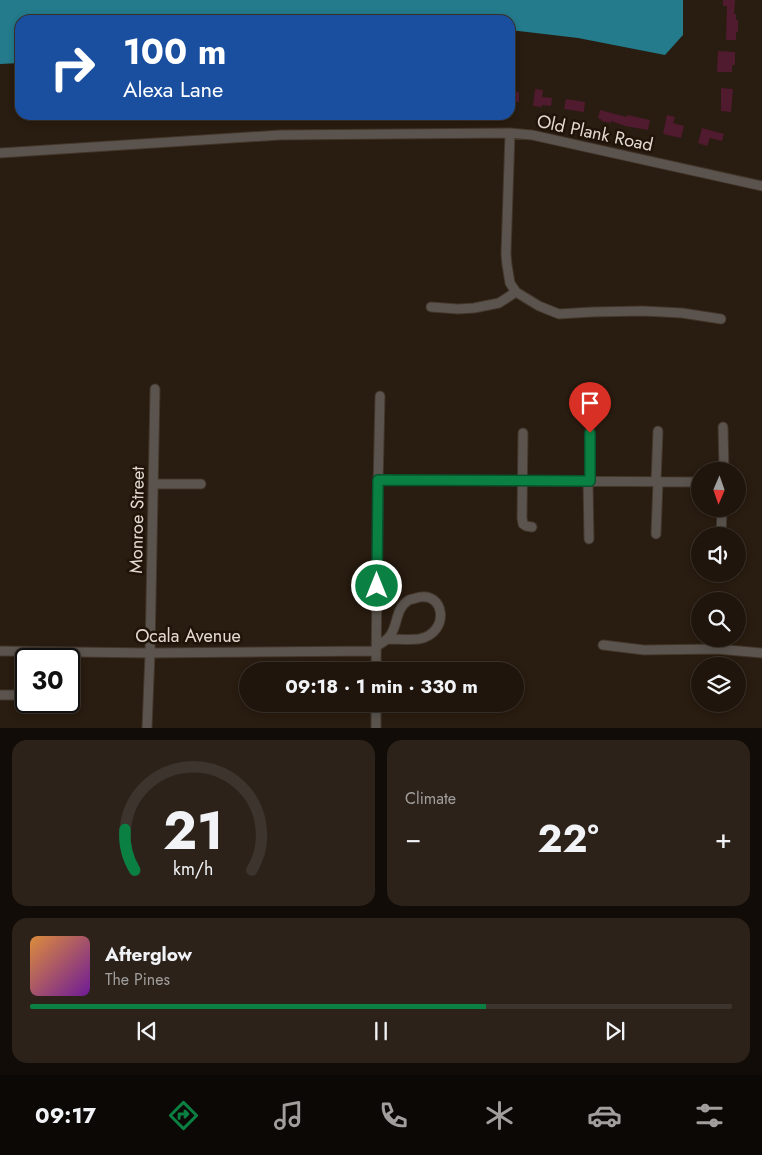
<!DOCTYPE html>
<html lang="en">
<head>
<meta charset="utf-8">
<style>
	:root { --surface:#1f150c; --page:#2c221a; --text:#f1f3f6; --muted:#a19f9d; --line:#3c342d; --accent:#0b8043 }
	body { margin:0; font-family:Jost,sans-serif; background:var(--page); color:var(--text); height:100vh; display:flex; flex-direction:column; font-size:19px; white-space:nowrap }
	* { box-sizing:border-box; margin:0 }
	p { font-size:16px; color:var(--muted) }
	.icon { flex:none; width:28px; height:28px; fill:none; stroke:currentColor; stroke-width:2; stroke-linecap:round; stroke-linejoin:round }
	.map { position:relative; height:728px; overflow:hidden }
	.sheet { display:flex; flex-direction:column; gap:12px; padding:12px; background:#110c07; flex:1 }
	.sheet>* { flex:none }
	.top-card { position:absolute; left:15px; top:15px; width:500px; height:105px; border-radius:15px; box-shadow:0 2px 8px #0003,0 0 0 1px var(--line); background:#1a4fa0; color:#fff; overflow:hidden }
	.needle { width:32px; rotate:182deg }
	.tools { position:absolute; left:691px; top:462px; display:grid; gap:10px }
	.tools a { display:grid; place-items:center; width:55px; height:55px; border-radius:50%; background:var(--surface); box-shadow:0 2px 8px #0003,0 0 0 1px var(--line); font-size:25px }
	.speed { position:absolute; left:15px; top:648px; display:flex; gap:10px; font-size:25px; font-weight:700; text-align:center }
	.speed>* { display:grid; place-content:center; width:65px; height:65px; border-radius:50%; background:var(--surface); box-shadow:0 2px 8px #0003,0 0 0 1px var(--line); line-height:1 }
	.speed .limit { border:2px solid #111; border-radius:8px; background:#fff; color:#111 }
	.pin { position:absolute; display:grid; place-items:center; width:42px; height:42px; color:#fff; margin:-51px -21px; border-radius:50% 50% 50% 0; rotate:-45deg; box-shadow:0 0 5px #0007 }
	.pin .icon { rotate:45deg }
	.me { position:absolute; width:55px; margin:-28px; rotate:0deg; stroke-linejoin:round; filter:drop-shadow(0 0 4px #0008) }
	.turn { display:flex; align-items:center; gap:18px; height:105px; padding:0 25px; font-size:22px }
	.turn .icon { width:65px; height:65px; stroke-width:2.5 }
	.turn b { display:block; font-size:35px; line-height:42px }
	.big { font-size:38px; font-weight:700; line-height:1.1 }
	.sheet .card { flex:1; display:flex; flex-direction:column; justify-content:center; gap:8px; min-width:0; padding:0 18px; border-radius:15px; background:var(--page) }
	.sheet .dial { align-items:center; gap:0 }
	.dial svg { height:130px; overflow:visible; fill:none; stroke:var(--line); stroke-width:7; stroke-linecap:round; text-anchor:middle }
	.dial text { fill:var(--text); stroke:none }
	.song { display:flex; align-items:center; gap:15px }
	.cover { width:60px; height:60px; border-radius:8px; background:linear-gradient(135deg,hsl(30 70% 55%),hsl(280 70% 35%)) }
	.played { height:5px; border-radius:2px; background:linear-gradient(90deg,var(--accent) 65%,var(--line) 65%) }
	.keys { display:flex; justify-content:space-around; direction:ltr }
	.heat { display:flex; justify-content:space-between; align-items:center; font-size:28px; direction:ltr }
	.sheet .tiles { flex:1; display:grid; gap:12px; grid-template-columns:1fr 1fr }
	.card:last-child { grid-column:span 2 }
	.trip { position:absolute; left:239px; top:662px; width:285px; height:50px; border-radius:25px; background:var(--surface); box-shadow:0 2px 8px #0003,0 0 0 1px var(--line); font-weight:700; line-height:50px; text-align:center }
	.tabs { display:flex; height:80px; justify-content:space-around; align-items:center; background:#0c0805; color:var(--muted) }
	.tabs .icon { width:35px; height:35px }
	.tabs .selected { color:var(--accent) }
	.tabs b { font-size:22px; color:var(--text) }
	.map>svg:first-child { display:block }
	.water { fill:#237b8c }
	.building { fill:#501a2f }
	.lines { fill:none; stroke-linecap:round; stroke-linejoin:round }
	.minor-casing { stroke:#43362b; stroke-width:11 }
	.minor { stroke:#5b544e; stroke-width:9 }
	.route-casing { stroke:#07532c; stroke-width:12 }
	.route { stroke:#0b8043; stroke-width:9 }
	.labels { text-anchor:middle; stroke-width:5; stroke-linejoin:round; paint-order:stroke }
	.street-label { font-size:18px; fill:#e2d9d1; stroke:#201307 }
</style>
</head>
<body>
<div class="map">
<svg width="762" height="728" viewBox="0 0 762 728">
	<rect width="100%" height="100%" fill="#291c10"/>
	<path class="water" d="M0,0h683v35l-18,20 -87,-17 -68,-8v-10h-490v43l-20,1z"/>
	<path class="building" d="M723,0h12l-1,14h2v6h2v12h-2v8h-10l1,-34h-4z
		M718,51l17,1v13h-3v7h-15z
		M721,88l12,1 -2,23 -10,-1z
		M535,89l8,1 -1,7 10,1 -1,8 -9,-1v2l-9,-1z
		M510,92h9v10h-9z
		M566,99l19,3 -1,10 -20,-3z
		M600,110l27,7v-2l23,5 -2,10 -23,-4 -14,-5v2l-10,-2 1,-1 -4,-2z
		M667,115l8,2 -2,6 11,3 -3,12 -18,-4z
		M702,128l22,6 -2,7 -12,-3 -3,8 -9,-3z"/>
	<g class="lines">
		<defs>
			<path id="minor" d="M510,133l-4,121 1,11 3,18 6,9 23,14 20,8 33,-2 51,-1 39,2 39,6
				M0,153l280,-18 230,-2 22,2 230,51
				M431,307l27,2 16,-1 25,-5 17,-11
				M723,427l1,44
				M523,433l-1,85 1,6 3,2 6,1
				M378,480l322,2
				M588,481l1,58
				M590,481v-48
				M656,482l2,-51
				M154,484h47
				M656,534l2,-52
				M721,536l1,-27
				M603,645l41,5 73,-1 45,4
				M377,646c4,-3 9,-5 12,-9 10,-11 5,-28 20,-37 2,-1 5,-1 7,-2 29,-9 35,35 3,41 -9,1 -21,0 -31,0
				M0,651l150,2 226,-2
				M376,671l2,-184 2,-91
				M0,695h26
				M147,728l3,-75 5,-264
				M376,728v-24"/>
		</defs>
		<use href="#minor" class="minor-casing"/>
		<use href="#minor" class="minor"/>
	</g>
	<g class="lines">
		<defs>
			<path id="route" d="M377,586l1,-106 212,1v-48"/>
		</defs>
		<use href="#route" class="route-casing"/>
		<use href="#route" class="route"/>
	</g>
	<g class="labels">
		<g class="street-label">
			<text transform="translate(595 133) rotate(12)" y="6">Old Plank Road</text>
			<text transform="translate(137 520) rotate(-89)" y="6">Monroe Street</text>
			<text x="188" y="642">Ocala Avenue</text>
		</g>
	</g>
</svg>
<div class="tools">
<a><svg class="needle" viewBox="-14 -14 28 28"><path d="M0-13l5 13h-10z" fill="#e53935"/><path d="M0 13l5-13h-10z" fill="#a19f9d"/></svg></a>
<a><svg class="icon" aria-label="sound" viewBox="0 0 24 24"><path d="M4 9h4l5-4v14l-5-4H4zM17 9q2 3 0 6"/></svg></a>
<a><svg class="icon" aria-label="search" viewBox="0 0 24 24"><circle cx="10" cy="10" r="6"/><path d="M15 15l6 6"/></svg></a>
<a><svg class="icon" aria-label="layers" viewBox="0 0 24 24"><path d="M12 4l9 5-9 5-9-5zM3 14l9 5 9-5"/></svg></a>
</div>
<div class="speed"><div class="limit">30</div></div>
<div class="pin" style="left:590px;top:433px;background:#d93025"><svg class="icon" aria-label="arrive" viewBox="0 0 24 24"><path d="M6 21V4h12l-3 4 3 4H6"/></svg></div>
<svg class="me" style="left:377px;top:586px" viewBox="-20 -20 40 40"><circle r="17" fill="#0b8043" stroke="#fff" stroke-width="3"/><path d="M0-11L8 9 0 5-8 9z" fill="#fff"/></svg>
<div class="trip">09:18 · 1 min · 330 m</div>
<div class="top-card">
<div class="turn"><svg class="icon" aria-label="right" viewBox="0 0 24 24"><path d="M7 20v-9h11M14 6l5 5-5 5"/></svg><div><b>100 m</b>Alexa Lane</div></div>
</div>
</div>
<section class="sheet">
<div class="tiles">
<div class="card dial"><svg viewBox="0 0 100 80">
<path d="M14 69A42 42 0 1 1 86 69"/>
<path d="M14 69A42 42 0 0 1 8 44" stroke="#0b8043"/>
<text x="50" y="56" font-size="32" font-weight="700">21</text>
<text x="50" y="72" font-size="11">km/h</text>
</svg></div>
<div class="card"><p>Climate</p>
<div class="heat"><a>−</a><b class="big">22°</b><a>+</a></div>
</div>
<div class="card">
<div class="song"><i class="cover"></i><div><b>Afterglow</b><p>The Pines</p></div></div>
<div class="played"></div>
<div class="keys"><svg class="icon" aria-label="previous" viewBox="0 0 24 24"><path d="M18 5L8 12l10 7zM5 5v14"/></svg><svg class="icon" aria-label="pause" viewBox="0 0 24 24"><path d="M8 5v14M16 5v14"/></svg><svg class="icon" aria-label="next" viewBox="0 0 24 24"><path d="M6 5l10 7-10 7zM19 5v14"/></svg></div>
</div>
</div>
</section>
<nav class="tabs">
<b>09:17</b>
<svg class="icon selected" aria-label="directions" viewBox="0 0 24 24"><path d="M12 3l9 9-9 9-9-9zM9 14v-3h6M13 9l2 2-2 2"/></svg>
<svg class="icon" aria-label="music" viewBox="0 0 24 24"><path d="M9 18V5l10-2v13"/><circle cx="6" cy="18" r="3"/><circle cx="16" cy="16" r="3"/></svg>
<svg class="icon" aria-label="phone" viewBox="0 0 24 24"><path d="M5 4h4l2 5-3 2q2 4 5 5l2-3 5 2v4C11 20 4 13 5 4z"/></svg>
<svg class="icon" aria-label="climate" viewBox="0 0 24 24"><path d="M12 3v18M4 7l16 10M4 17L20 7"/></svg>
<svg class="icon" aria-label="car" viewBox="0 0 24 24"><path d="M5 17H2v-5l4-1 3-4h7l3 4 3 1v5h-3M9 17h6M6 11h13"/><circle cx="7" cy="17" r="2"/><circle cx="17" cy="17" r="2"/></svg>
<svg class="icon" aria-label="filters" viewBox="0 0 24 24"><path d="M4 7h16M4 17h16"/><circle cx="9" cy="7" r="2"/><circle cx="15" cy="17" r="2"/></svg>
</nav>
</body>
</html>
